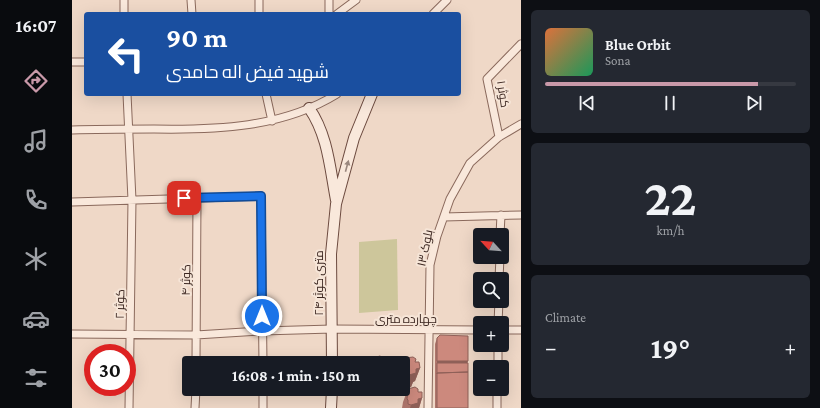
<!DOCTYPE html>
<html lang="en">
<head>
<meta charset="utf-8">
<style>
	:root { --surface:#171b24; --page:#242831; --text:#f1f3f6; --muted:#9ea1a6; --line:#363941; --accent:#c999a9 }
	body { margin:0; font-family:"Crimson Pro",Cairo,serif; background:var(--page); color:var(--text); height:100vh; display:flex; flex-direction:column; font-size:15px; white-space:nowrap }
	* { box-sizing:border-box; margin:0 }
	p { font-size:13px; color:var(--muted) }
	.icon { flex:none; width:22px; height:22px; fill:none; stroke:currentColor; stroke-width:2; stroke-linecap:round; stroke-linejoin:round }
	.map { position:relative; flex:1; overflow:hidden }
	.sheet { display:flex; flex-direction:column; gap:10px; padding:10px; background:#0d0f14; width:299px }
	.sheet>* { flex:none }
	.banner { position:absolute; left:12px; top:12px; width:377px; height:84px; border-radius:4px; box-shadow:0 4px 16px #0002; background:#1a4fa0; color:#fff; overflow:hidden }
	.needle { width:26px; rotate:296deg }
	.controls { position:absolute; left:401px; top:228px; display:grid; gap:8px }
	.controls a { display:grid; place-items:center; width:36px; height:36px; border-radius:4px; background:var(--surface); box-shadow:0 4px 16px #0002; font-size:20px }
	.speed { position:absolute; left:12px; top:344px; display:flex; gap:8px; font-size:20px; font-weight:700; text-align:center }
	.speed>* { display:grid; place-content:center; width:52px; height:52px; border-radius:50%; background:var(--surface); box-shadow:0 4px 16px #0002; line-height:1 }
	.speed .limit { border:6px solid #d22; background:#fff; color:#111 }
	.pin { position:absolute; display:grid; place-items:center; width:34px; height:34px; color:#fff; margin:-17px; border-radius:8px; box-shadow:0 2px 6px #0006 }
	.me { position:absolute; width:44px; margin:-22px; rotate:0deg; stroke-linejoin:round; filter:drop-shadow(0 0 3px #0008) }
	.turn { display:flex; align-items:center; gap:14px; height:84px; padding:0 16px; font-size:18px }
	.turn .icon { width:52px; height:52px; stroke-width:2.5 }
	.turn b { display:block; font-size:28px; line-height:34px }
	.big { font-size:30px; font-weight:700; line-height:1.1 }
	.sheet .widget { flex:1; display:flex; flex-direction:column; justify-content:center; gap:6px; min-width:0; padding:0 14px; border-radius:6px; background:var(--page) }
	.sheet .dial { align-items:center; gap:0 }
	.dial b { font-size:52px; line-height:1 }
	.song { display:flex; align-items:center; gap:12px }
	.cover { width:48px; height:48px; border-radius:6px; background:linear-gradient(135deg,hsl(20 70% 55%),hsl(150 70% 35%)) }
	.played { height:4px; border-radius:2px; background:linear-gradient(90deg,var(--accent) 85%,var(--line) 85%) }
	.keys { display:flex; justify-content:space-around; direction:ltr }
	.heat { display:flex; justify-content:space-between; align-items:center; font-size:22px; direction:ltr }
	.trip { position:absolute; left:110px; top:356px; width:228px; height:40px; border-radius:4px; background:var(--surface); box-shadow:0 4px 16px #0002; font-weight:700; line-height:40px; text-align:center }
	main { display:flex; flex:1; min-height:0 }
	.tabs { display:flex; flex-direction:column; width:72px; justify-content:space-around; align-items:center; background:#090b0e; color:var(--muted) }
	.tabs .icon { width:28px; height:28px }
	.tabs .selected { color:var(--accent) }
	.tabs b { font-size:18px; color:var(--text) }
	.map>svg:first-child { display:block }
	.green { fill:#cdc69b }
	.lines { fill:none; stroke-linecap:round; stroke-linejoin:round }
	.street-casing { stroke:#8a695c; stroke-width:9 }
	.secondary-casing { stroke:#6c4a3f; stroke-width:12 }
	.street { stroke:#f9e8db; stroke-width:7 }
	.secondary { stroke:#f9e8db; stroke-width:10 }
	.wall { fill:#af766c }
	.shaded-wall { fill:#8f6058 }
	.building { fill:#cc897d; stroke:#8f6058 }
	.oneway { fill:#9a877e }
	.route-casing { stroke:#114b97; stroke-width:10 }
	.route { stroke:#1a73e8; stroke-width:7 }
	.labels { text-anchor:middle; stroke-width:4; stroke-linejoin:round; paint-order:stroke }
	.street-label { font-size:12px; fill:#3b2620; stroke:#f6e5d7 }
</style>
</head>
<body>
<main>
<nav class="tabs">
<b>16:07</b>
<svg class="icon selected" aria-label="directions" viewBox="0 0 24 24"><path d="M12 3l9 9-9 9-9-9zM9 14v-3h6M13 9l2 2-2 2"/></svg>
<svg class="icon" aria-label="music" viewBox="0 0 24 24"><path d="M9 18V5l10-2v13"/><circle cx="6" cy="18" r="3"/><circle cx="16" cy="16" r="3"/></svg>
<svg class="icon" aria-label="phone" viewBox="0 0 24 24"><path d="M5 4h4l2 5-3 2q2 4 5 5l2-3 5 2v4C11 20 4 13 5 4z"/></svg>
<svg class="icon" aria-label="climate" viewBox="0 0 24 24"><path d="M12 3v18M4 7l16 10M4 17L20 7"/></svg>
<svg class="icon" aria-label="car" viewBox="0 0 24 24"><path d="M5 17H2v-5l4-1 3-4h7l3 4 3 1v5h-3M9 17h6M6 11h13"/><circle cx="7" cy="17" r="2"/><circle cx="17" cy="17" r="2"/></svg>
<svg class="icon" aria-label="filters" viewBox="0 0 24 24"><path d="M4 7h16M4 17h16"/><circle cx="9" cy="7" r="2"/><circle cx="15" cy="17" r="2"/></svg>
</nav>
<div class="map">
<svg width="449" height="408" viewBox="0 0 449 408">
	<rect width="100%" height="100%" fill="#efd8c7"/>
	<path class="green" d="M325,239l1,71 -39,3v-71z"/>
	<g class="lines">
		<defs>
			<path id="street" d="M52,0v14
				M119,0l1,14
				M257,0v14
				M187,14v-14
				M265,14l19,-14
				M361,14l14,-14
				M0,62h14
				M55,94l5,106 -3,208
				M194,94l6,27
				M0,130c27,-1 55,-1 82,-1 63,1 128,-1 183,-35
				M427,137l-12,-58 34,-35
				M0,202l189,-6 2,167
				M372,217l77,-2
				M428,235l1,-20
				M427,279l1,-22
				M426,323l1,-22
				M430,330h19
				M0,334l124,1 66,-4 70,-2 148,1
				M124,363l1,-165
				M426,367v-22
				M191,389v19
				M123,408l1,-19
				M356,408l2,-143 7,-29 13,-37 20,-36 29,-26 22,-13
				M425,408v-19"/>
			<path id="secondary" d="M237,108c19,27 21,61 27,92
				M260,363l-1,-109 5,-50 18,-66 18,-44
				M259,408l1,-19"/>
		</defs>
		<use href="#street" class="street-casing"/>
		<use href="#secondary" class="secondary-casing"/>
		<use href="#street" class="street"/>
		<use href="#secondary" class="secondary"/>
	</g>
	<path class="wall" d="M365,338l31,25v45h-33v-64z
		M333,358l10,4 5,6 -5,13 -2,1 -2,5 -7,2 -1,-1v-24z
		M336,389l10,3 4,6 -3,10h-17l1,-6z"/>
	<path class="shaded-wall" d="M365,361h31l-2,5 -29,-3z
		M348,368l-5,13 -2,1 -2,5 -7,2 5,-14 7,-6z
		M350,398l-3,10h-9l1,-3 7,-6z"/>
	<path class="building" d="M368,335l28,1v25h-31v-23z
		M308,356l3,2v3h4v2h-15l1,-5z
		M341,357l3,2 -1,3h4l1,6 -4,1v4l-7,2 -3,-2 -2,-5 1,-10z
		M365,363h31v9l-31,1v1z
		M396,372v36h-31v-35z
		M343,387l3,2v3h4v6l-4,1v4l-7,2 -3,-1v-4l-1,-1 1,-10z"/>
	<defs><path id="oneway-solid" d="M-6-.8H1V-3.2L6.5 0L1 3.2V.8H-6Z"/></defs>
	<use class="oneway" href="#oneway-solid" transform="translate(275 166) rotate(-75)"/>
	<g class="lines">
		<defs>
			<path id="route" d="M112,198l77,-2 1,120"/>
		</defs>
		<use href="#route" class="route-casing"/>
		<use href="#route" class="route"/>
	</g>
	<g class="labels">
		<g class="street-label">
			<text transform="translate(431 94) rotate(81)" y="4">کوثر ۱</text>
			<text transform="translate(353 248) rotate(-78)" y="4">بلوک ۱۳</text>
			<text transform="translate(114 280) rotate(-89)" y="4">کوثر ۴</text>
			<text transform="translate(247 283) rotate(-90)" y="4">۲۴ متری کوثر</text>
			<text transform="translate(48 304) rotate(-89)" y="4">کوثر ۲</text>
			<text x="334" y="323">چهارده متری</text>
		</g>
	</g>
</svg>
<div class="controls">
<a><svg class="needle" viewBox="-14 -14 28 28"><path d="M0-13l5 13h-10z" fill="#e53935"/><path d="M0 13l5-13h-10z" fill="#9ea1a6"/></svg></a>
<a><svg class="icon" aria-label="search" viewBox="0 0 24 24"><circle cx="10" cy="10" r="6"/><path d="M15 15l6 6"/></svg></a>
<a>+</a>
<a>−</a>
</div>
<div class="speed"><div class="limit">30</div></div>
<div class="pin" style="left:112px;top:198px;background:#d93025"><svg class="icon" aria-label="arrive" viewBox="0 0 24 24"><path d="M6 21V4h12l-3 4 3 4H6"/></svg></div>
<svg class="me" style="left:190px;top:316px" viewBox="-20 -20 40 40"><circle r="17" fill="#1a73e8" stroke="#fff" stroke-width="3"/><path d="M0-11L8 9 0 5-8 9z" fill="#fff"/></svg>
<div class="trip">16:08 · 1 min · 150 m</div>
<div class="banner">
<div class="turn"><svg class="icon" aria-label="left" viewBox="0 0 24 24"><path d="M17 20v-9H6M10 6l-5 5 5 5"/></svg><div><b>90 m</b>شهید فیض اله حامدی</div></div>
</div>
</div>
<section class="sheet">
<div class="widget">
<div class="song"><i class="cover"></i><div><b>Blue Orbit</b><p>Sona</p></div></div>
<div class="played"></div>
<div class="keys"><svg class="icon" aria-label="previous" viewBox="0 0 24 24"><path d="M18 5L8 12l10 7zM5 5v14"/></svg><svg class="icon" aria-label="pause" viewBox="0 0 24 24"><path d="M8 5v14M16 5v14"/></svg><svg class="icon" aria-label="next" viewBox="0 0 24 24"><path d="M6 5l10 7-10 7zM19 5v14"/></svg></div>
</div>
<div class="widget dial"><b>22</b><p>km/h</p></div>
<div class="widget"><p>Climate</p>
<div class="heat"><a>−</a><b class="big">19°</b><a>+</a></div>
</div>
</section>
</main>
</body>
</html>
